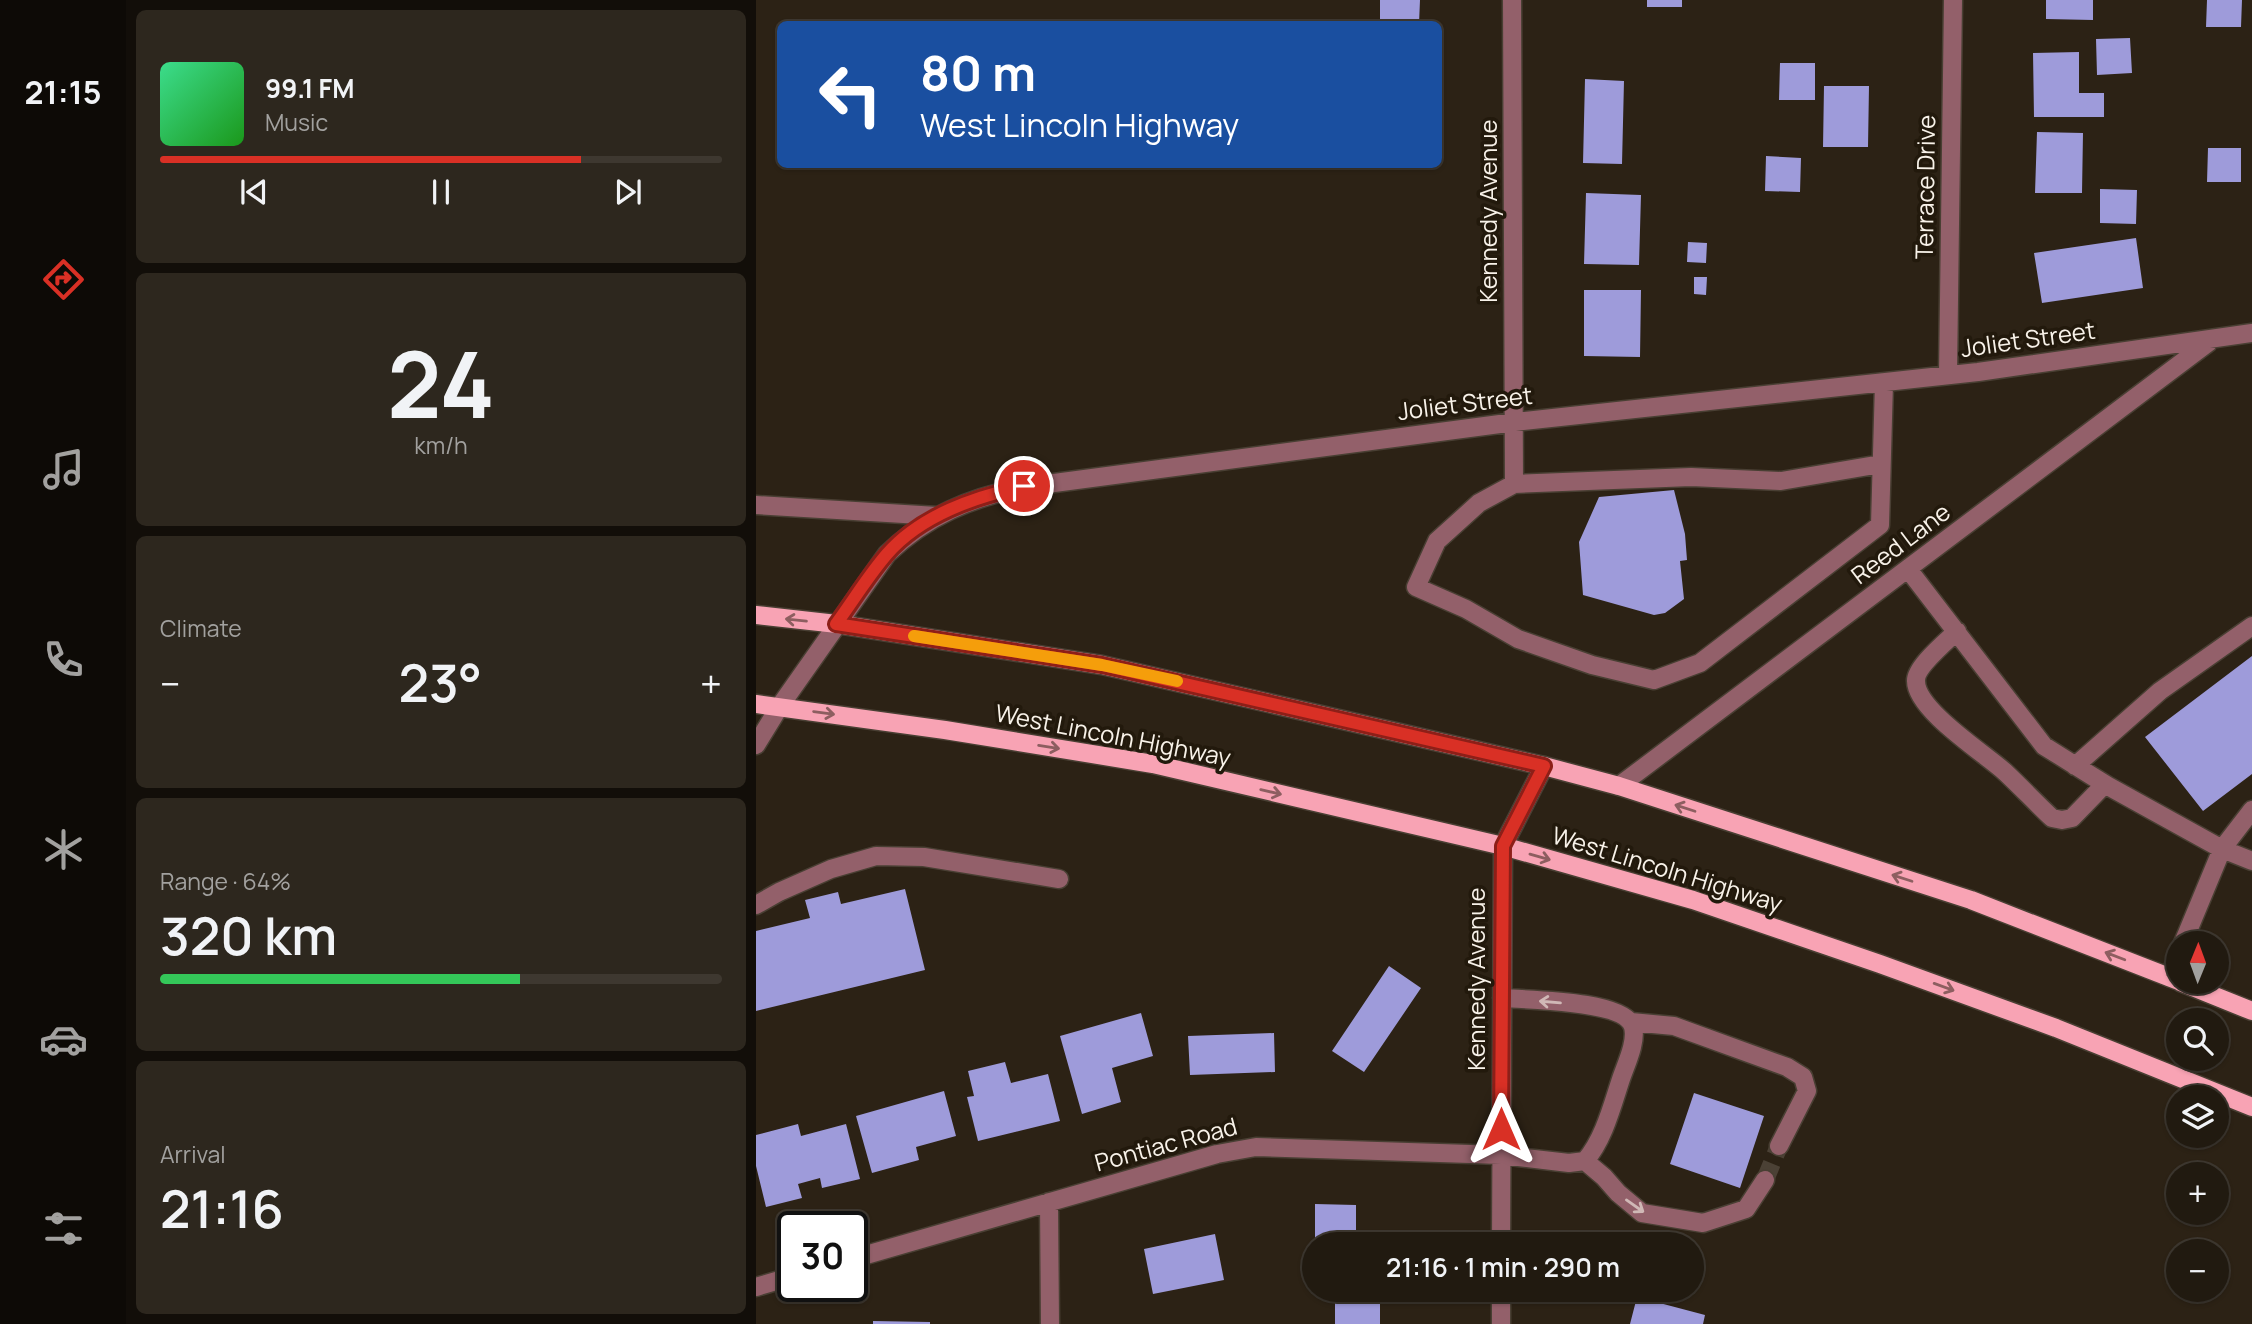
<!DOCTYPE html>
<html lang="en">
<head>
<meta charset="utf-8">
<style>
	:root { --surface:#211a10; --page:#2d271e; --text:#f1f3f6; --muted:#a2a19f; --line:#3e3830; --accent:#d93025 }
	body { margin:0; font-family:Manrope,sans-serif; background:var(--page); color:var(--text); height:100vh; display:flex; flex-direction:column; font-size:26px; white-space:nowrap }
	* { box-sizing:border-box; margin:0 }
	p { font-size:23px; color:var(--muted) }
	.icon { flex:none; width:38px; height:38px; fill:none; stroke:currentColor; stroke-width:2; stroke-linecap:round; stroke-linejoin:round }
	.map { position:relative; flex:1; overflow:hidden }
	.panel { display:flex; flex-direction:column; gap:10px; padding:10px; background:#120e09; width:630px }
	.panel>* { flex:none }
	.banner { position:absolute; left:21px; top:21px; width:665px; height:147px; border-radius:10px; box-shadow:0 2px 5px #0004,0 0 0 2px var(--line); background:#1a4fa0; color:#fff; overflow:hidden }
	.needle { width:46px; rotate:1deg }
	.tools { position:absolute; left:1410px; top:931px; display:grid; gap:14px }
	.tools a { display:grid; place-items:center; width:63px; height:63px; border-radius:50%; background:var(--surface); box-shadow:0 2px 5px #0004,0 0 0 2px var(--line); font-size:35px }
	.speed { position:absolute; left:21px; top:1211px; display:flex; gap:14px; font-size:35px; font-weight:700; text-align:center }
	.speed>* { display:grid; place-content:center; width:91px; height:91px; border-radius:50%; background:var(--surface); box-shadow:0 2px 5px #0004,0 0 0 2px var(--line); line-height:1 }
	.speed .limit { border:4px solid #111; border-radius:10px; background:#fff; color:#111 }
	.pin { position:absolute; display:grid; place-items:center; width:60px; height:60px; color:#fff; margin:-30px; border:4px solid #fff; border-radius:50%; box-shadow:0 2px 7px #0007 }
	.me { position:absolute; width:77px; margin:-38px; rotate:0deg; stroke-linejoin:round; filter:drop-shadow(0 0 5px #0008) }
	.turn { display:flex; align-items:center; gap:24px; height:147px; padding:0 28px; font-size:32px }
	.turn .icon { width:91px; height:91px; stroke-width:2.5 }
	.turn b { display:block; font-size:49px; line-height:60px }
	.big { font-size:52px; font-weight:600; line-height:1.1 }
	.panel .tile { flex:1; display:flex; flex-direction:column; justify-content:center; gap:10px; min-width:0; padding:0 24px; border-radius:10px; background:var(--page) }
	.panel .dial { align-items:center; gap:0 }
	.dial b { font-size:91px; line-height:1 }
	.song { display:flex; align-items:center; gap:21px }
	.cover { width:84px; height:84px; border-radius:10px; background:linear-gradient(135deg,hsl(150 70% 55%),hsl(120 70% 35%)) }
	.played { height:7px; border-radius:4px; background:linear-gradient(90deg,var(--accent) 75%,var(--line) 75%) }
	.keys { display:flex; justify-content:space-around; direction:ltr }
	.heat { display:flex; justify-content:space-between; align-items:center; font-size:38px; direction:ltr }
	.charge { height:10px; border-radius:5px; background:linear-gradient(90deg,#34c759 64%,var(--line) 0) }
	.trip { position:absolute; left:546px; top:1232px; width:402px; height:70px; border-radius:35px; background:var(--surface); box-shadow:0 2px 5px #0004,0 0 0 2px var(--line); font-weight:600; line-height:70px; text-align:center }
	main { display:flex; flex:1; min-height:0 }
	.tabs { display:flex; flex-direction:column; width:126px; justify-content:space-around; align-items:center; background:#0d0a06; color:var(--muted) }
	.tabs .icon { width:49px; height:49px }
	.tabs .active { color:var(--accent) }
	.tabs b { font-size:32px; color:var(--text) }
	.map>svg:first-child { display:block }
	.building { fill:#9e9bda }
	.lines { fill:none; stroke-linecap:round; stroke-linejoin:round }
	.minor-tunnel { stroke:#4b4135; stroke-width:18; stroke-dasharray:18 9; stroke-linecap:butt }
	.minor-casing { stroke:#493f33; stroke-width:21 }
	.major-casing { stroke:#493f33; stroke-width:21 }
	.minor { stroke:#93606a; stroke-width:18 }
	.major { stroke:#f8a3b4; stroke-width:18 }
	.oneway { stroke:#8d5e60 }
	.oneway2 { stroke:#d0b8b6 }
	.route-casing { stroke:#8d1f18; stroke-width:18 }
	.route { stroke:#d93025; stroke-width:12 }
	.slow { stroke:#f59e0b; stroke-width:12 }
	.labels { text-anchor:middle; stroke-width:7; stroke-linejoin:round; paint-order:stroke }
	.street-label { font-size:24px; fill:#f8f2e9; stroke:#22190c }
</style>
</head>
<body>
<main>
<nav class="tabs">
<b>21:15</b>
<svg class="icon active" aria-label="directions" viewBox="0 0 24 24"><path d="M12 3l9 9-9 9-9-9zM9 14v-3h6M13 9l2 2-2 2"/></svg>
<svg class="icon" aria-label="music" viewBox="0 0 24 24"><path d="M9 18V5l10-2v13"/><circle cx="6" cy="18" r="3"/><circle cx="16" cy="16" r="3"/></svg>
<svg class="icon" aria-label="phone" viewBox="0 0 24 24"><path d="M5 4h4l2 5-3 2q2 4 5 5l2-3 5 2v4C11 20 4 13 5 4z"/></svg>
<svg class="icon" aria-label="climate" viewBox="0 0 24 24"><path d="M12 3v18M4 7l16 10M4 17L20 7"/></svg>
<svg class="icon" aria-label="car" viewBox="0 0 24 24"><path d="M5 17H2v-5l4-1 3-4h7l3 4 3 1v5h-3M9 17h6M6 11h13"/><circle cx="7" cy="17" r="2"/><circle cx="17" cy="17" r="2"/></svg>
<svg class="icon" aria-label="filters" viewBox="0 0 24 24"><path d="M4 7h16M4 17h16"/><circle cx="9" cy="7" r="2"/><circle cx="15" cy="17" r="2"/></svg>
</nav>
<section class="panel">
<div class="tile">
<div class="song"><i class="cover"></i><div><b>99.1 FM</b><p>Music</p></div></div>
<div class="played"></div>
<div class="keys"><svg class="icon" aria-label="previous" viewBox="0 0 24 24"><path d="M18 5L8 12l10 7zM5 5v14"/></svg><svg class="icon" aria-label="pause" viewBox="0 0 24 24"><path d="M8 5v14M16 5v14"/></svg><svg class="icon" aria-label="next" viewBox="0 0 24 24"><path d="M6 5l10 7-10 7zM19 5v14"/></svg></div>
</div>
<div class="tile dial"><b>24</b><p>km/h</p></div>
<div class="tile"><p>Climate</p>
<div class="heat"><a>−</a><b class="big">23°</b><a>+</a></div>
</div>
<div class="tile"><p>Range · 64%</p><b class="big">320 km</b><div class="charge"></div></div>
<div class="tile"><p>Arrival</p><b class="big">21:16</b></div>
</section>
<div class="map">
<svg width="1496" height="1324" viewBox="0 0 1496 1324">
	<rect width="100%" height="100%" fill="#2c2215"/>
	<path class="building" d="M624,0h40l-1,24h-39z
		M891,0h35v7h-35z
		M1290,0h47v20l-47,-1z
		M1451,0h35l-1,27h-35z
		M1374,38l2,35 -35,2 -1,-36z
		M1323,52v41h25v24h-70l-1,-64z
		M1024,63h35v37h-36z
		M829,79l39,2 -2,83 -39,-1z
		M1068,86h45l-1,61h-45z
		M1281,132l46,1 -1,60h-47z
		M1452,148h33v34h-34z
		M1010,156l35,2 -1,34 -35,-1z
		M1344,189l37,1 -1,34 -36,-1z
		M830,193l55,2 -2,70 -55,-1z
		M1380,238l7,50 -101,15 -8,-50z
		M932,242l19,1 -1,20 -19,-1z
		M938,277h13l-1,18 -12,-1z
		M828,290h57l-1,67 -56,-1z
		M918,490l11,44 2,26 -7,1 4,38 -19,14 -11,2 -71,-20 -4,-53 20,-45z
		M1496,656v118l-49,37 -58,-74z
		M149,889l20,81 -169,41v-80l54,-13 -5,-18 33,-8 3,12z
		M633,966l32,22 -57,84 -32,-21z
		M385,1013l12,43 -41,12 9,34 -39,12 -22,-78z
		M518,1033l1,39 -85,3 -2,-39z
		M249,1062l6,21 37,-9 12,47 -82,20 -11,-44 7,-1 -6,-25z
		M188,1091l12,45 -40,11 3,13 -47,13 -16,-57z
		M938,1093l70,23 -24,72 -70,-24z
		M42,1124l3,12 45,-12 14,55 -38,9 -2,-10 -22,6 4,14 -36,9 -10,-41v-31z
		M559,1204l41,1v39h-41z
		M459,1234l9,46 -71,14 -9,-45z
		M881,1297l68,18 -2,9h-73z
		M579,1301h45v23h-45z
		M117,1321l57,1v2h-57z"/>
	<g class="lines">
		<path class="minor-tunnel" d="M1009,1180l14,-34"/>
		<defs>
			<path id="minor" d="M756,0l2,484 -35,19 -42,38 -21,46 50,22 52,30 74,26 62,15 46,-17 180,-138 4,-142
				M1192,375l5,-375
				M758,484l177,-7 90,4 100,-17
				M0,505l181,11
				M1152,569l136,177 64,40 114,63 -39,94
				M1201,631c-10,10 -42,36 -41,50 0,29 68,72 89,91 16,15 31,31 47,46l10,2 10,-2 33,-34
				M0,745l24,-39 107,-152c41,-39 83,-56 137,-67l491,-65 463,-50 274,-39
				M1319,766l85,-75 92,-65
				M863,786l590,-444
				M1496,810l-30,39 30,12
				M0,905l23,-13 52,-23 45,-13 48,1 135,22
				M1413,977l10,-23
				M875,1022l43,4 113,41 16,10 4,14 -28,55
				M829,1161l19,16 14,16 24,20 61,10 43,-14 19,-29
				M293,1202l1,122
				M745,1244l2,-398 41,-80
				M96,1259l365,-105 39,-7 245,8 68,8 16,-2c19,-22 27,-55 36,-82 5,-15 16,-37 12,-52 -8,-27 -105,-27 -131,-29
				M0,1287l37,-11
				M745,1290v34"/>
			<path id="major" d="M0,615l81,9 265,41 442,101 75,20 352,114 208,81
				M0,704l189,26 208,34 350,82 190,54 187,64 176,64 196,79
				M1424,982l72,29"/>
		</defs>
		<use href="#minor" class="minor-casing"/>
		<use href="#major" class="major-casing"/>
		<use href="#minor" class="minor"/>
		<use href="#major" class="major"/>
	</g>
	<defs><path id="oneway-shaft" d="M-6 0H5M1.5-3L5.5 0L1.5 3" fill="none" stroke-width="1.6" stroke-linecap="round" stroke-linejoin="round" transform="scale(1.75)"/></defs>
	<g class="oneway">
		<use href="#oneway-shaft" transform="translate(40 620) rotate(-174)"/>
		<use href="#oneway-shaft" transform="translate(68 713) rotate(8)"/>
		<use href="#oneway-shaft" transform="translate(293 747) rotate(9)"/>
		<use href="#oneway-shaft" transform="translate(515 792) rotate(13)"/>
		<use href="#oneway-shaft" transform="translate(929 808) rotate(-162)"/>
		<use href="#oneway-shaft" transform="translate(784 857) rotate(16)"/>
		<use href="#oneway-shaft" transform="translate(1146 878) rotate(-162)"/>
		<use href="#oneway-shaft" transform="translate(1359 956) rotate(-159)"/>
		<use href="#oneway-shaft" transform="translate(1188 987) rotate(20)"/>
	</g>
	<g class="oneway2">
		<use href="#oneway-shaft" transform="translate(794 1002) rotate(-175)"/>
		<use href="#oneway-shaft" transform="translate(879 1206) rotate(35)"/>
	</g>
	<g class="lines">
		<defs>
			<path id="route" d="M268,486c-49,11 -103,29 -137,68 -19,22 -34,47 -51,70l266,41 442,101 -41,80 -2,283"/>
		</defs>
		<use href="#route" class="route-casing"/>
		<use href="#route" class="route"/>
		<path class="slow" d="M158,636l188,29 75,16"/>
	</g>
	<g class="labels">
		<g class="street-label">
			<text transform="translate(1170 187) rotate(-89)" y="8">Terrace Drive</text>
			<text transform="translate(733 211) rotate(-90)" y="8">Kennedy Avenue</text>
			<text transform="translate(1272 340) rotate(-8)" y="8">Joliet Street</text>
			<text transform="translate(709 404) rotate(-7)" y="8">Joliet Street</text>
			<text transform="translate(1145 544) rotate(-37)" y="8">Reed Lane</text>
			<text transform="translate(357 736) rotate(11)" y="8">West Lincoln Highway</text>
			<text transform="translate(911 870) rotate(17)" y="8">West Lincoln Highway</text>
			<text transform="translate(721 979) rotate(-90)" y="8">Kennedy Avenue</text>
			<text transform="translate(410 1145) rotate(-15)" y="8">Pontiac Road</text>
		</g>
	</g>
</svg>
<div class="tools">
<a><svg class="needle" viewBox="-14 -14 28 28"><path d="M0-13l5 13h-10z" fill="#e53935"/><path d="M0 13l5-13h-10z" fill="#a2a19f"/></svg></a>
<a><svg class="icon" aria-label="search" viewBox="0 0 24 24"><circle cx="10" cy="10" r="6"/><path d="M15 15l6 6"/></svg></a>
<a><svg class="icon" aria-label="layers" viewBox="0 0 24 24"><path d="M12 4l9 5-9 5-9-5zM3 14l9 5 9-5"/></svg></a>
<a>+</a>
<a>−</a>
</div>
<div class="speed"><div class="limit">30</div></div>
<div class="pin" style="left:268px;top:486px;background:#d93025"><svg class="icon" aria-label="arrive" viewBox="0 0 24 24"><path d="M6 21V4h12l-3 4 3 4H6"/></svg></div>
<svg class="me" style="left:745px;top:1129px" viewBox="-20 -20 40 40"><path d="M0-17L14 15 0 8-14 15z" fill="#d93025" stroke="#fff" stroke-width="4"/></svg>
<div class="trip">21:16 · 1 min · 290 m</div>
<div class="banner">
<div class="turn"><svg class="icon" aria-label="left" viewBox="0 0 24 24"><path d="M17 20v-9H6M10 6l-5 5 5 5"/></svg><div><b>80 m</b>West Lincoln Highway</div></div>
</div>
</div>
</main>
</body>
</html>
